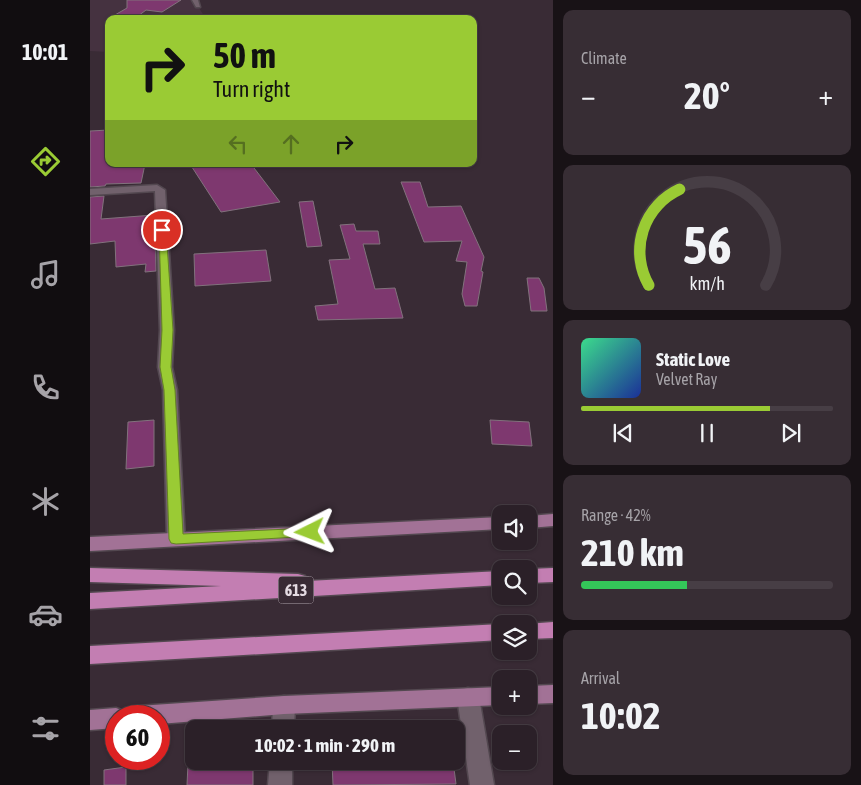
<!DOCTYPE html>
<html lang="en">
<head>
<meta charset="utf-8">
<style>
	:root { --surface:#2b2028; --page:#372d34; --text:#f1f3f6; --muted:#a6a3a8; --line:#473e45; --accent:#9acb34 }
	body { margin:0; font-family:"Asap Condensed",sans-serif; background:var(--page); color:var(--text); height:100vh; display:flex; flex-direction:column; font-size:19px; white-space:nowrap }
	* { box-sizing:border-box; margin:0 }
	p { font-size:16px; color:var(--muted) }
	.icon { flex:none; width:28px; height:28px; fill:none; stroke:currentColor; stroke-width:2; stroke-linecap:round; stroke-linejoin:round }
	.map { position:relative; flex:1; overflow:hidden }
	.panel { display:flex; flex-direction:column; gap:10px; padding:10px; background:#181216; width:308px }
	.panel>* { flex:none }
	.guide { position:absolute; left:15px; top:15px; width:372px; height:152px; border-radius:10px; box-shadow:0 1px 4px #0004,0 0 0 1px var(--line); background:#9acb34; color:#111; overflow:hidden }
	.fabs { position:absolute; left:402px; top:505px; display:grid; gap:10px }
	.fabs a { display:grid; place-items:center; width:45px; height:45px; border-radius:10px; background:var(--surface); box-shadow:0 1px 4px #0004,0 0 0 1px var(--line); font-size:25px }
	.speed { position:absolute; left:15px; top:705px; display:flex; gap:10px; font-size:25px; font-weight:700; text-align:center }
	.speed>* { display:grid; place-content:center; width:65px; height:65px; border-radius:50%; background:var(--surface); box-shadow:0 1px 4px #0004,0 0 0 1px var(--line); line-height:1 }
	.speed .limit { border:8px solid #d22; background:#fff; color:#111 }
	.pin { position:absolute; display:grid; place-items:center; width:42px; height:42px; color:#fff; margin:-21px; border:2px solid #fff; border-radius:50%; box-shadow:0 1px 5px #0007 }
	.me { position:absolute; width:55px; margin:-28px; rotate:267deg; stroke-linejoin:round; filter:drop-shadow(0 0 4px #0008) }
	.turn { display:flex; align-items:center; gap:18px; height:105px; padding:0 25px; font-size:22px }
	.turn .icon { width:65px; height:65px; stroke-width:2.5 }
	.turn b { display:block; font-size:35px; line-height:42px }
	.lanes { display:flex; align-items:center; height:48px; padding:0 25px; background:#0003; justify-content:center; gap:25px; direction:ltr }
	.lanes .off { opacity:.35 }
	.big { font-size:38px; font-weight:700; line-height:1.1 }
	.panel .widget { flex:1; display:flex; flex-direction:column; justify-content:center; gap:8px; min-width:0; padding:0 18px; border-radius:10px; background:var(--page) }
	.panel .dial { align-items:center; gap:0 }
	.dial svg { height:130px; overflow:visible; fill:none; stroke:var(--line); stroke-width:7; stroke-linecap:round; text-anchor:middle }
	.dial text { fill:var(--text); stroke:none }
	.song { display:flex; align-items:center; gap:15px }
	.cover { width:60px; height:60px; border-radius:8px; background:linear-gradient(135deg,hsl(150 70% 55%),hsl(230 70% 35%)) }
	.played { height:5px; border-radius:2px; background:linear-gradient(90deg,var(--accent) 75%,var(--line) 75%) }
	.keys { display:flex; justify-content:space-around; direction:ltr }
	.heat { display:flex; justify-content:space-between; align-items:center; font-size:28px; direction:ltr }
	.charge { height:8px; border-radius:4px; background:linear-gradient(90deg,#34c759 42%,var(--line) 0) }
	.trip { position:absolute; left:95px; top:720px; width:280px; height:50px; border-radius:10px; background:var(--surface); box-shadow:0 1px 4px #0004,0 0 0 1px var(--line); font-weight:700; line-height:50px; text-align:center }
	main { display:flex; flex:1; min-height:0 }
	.menu { display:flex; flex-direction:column; width:90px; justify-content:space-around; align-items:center; background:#110d10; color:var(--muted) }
	.menu .icon { width:35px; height:35px }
	.menu .active { color:var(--accent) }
	.menu b { font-size:22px; color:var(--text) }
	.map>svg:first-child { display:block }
	.built { fill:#453240 }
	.building { fill:#7e386f; stroke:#82727d }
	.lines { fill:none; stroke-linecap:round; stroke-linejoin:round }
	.street-casing { stroke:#534850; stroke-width:3 }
	.primary-casing { stroke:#534850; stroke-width:3 }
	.highway-casing { stroke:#534850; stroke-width:3 }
	.street { fill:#71616c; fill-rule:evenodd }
	.primary { fill:#a27296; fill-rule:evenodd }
	.highway { fill:#c37eb2; fill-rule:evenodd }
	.route { fill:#9acb34; stroke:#648422 }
	.labels { text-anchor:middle; stroke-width:5; stroke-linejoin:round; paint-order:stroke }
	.shield { fill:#392b35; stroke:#b1a6ae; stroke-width:1 }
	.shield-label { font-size:16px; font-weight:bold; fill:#e4dbe2 }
</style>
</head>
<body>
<main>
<nav class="menu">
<b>10:01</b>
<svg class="icon active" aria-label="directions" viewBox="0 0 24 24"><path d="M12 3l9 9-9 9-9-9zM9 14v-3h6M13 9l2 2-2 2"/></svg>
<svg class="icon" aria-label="music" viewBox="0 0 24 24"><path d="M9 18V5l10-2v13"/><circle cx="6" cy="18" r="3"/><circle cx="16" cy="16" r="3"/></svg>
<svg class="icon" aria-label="phone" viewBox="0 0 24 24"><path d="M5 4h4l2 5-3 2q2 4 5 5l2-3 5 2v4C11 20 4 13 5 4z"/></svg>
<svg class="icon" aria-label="climate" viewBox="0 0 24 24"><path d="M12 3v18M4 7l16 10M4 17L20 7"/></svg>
<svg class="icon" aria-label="car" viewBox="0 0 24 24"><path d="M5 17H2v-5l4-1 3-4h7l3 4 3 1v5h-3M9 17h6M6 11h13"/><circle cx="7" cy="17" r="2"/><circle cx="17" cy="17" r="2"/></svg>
<svg class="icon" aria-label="filters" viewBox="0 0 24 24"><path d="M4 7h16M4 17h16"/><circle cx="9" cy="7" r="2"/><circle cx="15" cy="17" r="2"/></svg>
</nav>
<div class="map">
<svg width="464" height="785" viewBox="0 0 464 785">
	<rect width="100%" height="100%" fill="#392b35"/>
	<path class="built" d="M0,0h104l12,19h-97v33l-19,-1z"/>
	<path class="building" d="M37,0h54l-19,12 -16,-2 -12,9h-26l19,-11z
		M19,130v34h36l-4,19 -35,1 -1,2 -15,1v-56z
		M100,164h61l29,38 -59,10z
		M311,182h19l8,25 33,-1 23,51 -3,14 2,1 -6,34h-12l-3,-12 5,-32 -11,-1 6,-20 -38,1z
		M14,196l-3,23 53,-4v13l-4,1 5,6 1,36 -11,1 1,-8 -30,3 -1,-26 -25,3v-47z
		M223,201l9,45 -15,1 -8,-45z
		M264,224l2,7h22l2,13h-17l12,45 20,-1 8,30 -85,2 -3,-14 23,-2 -9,-44 21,-1 -10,-34z
		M176,250l5,31 -76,5 -1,-32z
		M437,278h12l5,10 3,23h-16z
		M64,420v46l-28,3 2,-47z
		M400,420l39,2 3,24 -40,-2z
		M129,761h34v24h-66l1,-21z
		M242,761h121l3,23 -123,1z
		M36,767v18h-22v-15z"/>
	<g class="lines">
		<defs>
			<path id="street" d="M102,0h6l2,7h-4z
				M67,185l8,5 9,140 -2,37 5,23 8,149 -3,5 -6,2 -6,-2 -3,-5 -4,-149 -5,-23 2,-37 -5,-139 -65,4v-6z
				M378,688l8,2 3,7 15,88h-24l-13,-88 3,-7z
				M194,696l8,2 3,7 -1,24h-22l1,-24 3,-7z
				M180,761h22v24h-24z"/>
			<path id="primary" d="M464,514v12l-25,2v-12z
				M411,517v12l-411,22v-14z
				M464,685v18l-25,1v-18z
				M411,687v18l-217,9 -125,10v-8h-32l3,-7 8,-3 146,-10z
				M26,708l8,3 2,5h-10v12l-26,2v-20z"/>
			<path id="highway" d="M0,568l208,6 7,2 2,5 194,-10v14l-411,24v-16l131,-7 -131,-4z
				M464,568v14l-25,1v-14z
				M464,622v16l-25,1v-15h-3z
				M411,624v16l-411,24v-18z"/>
		</defs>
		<use href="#street" class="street-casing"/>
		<use href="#primary" class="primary-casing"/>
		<use href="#highway" class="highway-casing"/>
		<use href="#street" class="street"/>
		<use href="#primary" class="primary"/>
		<use href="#highway" class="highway"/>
	</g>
	<path class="route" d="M69,228h6l1,2 7,100 -2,37 4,23 8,144 127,-6 5,1 2,3 -2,4 -139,8 -5,-1 -2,-4 -5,-149 -4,-23 2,-37z"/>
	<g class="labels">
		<rect class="shield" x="188.5" y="576.5" width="35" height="27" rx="4"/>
		<g class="shield-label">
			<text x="206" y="596">613</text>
		</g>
	</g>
</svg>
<div class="fabs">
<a><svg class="icon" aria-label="sound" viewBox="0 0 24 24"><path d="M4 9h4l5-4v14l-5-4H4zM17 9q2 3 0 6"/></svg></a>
<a><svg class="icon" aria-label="search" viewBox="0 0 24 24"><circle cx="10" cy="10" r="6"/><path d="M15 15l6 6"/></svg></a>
<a><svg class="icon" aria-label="layers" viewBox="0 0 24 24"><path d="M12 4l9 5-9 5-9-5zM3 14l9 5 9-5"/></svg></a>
<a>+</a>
<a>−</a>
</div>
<div class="speed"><div class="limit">60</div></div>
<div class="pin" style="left:72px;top:230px;background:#d93025"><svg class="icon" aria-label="arrive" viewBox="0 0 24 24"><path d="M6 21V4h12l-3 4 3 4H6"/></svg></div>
<svg class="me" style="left:220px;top:532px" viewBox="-20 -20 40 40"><path d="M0-17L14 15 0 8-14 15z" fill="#9acb34" stroke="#fff" stroke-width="4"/></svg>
<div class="trip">10:02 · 1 min · 290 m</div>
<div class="guide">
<div class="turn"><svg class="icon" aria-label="right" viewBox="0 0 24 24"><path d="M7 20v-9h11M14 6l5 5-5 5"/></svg><div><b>50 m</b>Turn right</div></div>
<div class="lanes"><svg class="icon off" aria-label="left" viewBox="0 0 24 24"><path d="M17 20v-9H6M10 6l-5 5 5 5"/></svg><svg class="icon off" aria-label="ahead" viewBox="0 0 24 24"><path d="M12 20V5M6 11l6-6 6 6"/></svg><svg class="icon" aria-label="right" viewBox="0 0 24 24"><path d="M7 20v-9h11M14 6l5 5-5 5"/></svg></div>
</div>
</div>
<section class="panel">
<div class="widget"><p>Climate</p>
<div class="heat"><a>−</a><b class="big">20°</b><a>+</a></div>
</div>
<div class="widget dial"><svg viewBox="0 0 100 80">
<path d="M14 69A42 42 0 1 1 86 69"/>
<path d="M14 69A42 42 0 0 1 33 10" stroke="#9acb34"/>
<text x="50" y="56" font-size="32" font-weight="700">56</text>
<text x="50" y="72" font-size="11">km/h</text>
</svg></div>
<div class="widget">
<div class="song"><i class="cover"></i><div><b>Static Love</b><p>Velvet Ray</p></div></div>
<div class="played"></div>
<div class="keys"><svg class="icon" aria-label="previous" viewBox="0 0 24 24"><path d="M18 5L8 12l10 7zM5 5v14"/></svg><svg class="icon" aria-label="pause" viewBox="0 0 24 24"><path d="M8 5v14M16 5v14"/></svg><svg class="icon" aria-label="next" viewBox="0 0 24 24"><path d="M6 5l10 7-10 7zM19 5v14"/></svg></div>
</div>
<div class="widget"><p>Range · 42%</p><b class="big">210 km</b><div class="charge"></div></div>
<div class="widget"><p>Arrival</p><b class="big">10:02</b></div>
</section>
</main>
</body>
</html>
